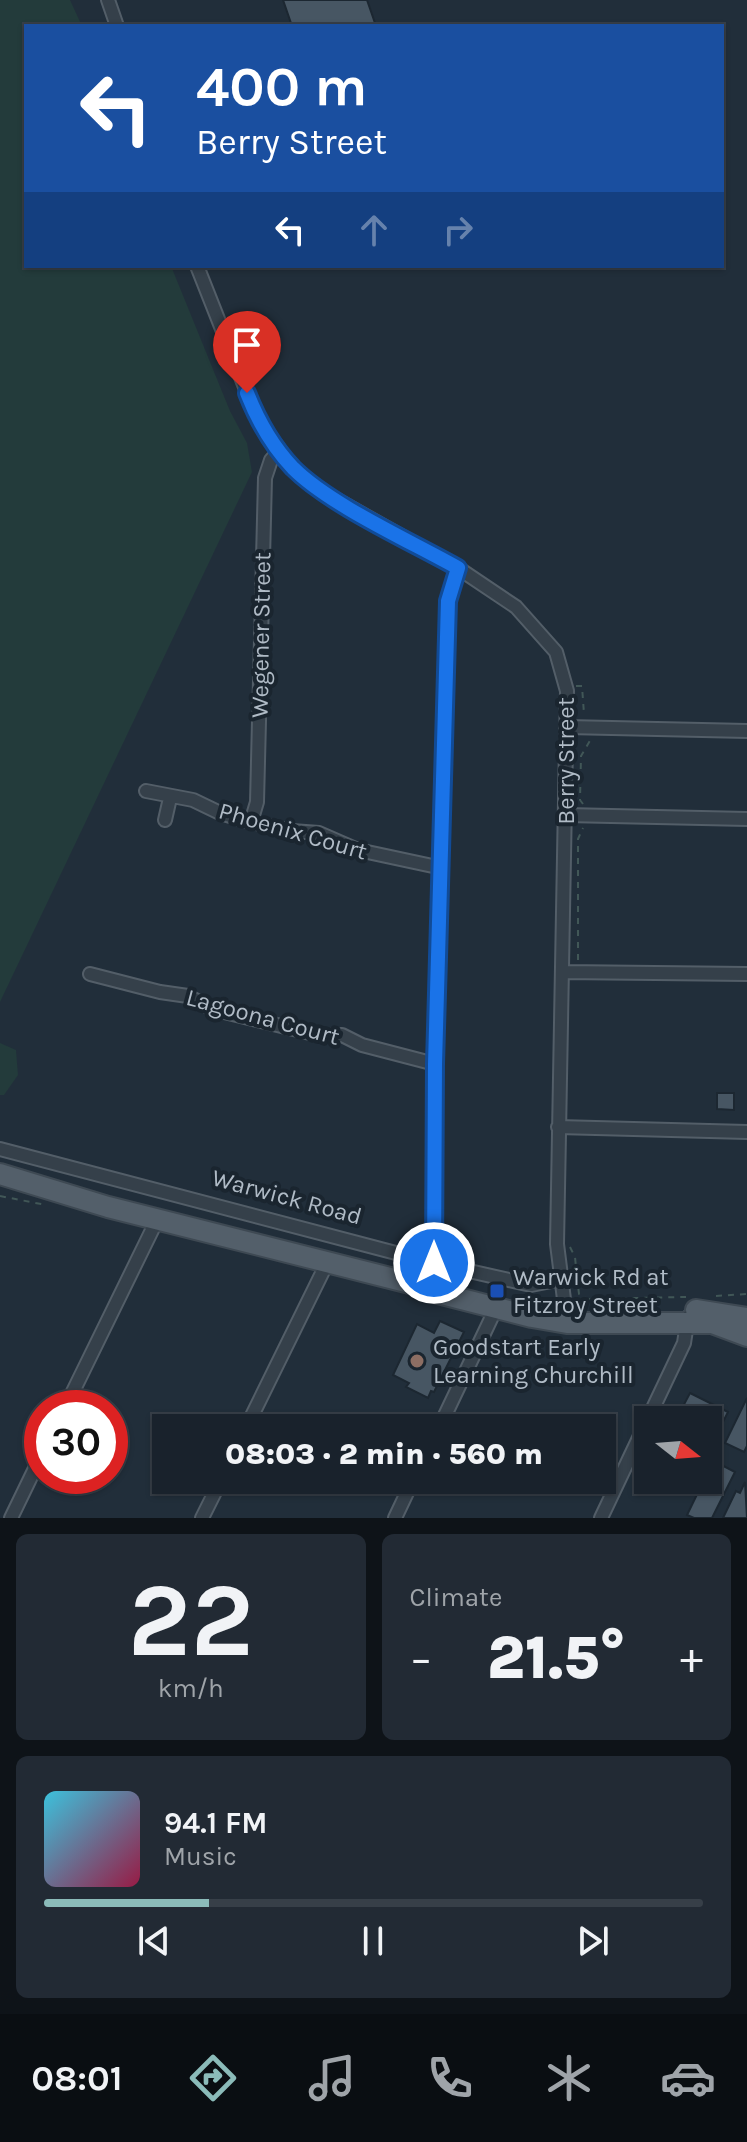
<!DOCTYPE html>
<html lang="en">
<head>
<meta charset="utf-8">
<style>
	:root { --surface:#19222c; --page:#222a34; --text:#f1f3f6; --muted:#9fa4a9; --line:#373f48; --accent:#8bbbb9 }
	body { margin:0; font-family:Karla,sans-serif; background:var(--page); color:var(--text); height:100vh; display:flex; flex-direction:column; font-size:30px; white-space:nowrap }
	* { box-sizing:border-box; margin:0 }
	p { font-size:26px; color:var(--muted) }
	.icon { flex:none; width:44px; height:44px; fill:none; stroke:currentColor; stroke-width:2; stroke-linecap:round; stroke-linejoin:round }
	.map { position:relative; height:1518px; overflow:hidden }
	.drawer { display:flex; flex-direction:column; gap:16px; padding:16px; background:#0e1318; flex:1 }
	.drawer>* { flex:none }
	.banner { position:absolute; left:24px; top:24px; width:700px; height:244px; border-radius:0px; box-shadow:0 2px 6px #0004,0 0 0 2px var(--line); background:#1a4fa0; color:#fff; overflow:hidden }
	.needle { width:52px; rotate:107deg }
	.tools { position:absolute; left:634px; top:1406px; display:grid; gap:16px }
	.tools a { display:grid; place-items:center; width:88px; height:88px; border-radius:0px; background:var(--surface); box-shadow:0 2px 6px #0004,0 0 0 2px var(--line); font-size:40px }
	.speed { position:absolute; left:24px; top:1390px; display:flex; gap:16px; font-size:40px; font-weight:700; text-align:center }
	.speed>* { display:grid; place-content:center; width:104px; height:104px; border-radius:50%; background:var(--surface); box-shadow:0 2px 6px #0004,0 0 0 2px var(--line); line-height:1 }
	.speed .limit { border:12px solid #d22; background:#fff; color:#111 }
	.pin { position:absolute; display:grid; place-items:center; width:68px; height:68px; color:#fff; margin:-82px -34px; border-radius:50% 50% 50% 0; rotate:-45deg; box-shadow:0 0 8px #0007 }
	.pin .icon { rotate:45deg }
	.me { position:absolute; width:88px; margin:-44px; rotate:0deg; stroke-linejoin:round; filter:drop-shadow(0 0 6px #0008) }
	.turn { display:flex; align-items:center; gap:28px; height:168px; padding:0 40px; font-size:36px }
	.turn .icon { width:104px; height:104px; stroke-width:2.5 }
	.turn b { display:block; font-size:56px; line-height:68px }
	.lanes { display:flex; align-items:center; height:76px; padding:0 40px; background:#0003; justify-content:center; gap:40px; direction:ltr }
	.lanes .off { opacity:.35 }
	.big { font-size:60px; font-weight:800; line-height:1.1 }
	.drawer .card { flex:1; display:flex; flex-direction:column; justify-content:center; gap:12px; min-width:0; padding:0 28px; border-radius:12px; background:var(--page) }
	.drawer .dial { align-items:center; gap:0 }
	.dial b { font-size:104px; line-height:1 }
	.song { display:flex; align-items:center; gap:24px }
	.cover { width:96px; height:96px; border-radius:12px; background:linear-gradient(135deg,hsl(190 70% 55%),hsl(340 70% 35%)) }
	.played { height:8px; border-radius:4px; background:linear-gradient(90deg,var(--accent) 25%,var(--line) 25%) }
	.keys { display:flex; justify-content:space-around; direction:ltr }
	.heat { display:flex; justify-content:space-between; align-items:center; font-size:44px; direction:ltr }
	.drawer .tiles { flex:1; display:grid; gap:16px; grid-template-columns:1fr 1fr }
	.card:last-child { grid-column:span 2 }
	.trip { position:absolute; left:152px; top:1414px; width:464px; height:80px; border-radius:0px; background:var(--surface); box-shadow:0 2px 6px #0004,0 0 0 2px var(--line); font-weight:800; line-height:80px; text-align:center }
	.tabs { display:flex; height:128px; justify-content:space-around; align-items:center; background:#0a0e12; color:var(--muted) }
	.tabs .icon { width:56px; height:56px }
	.tabs .selected { color:var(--accent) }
	.tabs b { font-size:36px; color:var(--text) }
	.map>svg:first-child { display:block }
	.green { fill:#233b3b }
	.building { fill:#475663; stroke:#1c2731; stroke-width:2 }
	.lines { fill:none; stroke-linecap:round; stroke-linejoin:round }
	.street-casing { stroke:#535e68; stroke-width:16 }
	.primary-casing { stroke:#3e4953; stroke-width:24 }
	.path { stroke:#415757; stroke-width:2; stroke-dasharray:6 6; stroke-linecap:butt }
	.street { stroke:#35404a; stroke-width:12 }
	.primary { stroke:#535f6a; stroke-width:20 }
	.route-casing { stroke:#114b97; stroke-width:20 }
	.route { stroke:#1a73e8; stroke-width:14 }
	.transit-dot { fill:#1a4fb4; stroke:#1a252f; stroke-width:3 }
	.education-dot { fill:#8d6e63; stroke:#1a252f; stroke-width:3 }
	.labels { text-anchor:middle; stroke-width:8; stroke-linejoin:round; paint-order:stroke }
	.street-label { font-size:24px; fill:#b0bbc6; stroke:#1a252f }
	.poi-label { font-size:24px; fill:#b0bbc6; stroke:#1a252f; text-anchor:start }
</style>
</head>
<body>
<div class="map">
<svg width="747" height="1518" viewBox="0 0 747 1518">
	<rect width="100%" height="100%" fill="#212e3a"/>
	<path class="green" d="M0,0h70l12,26h-56v240h145l59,145 17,32 5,29 -252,530z
		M0,1043l16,7 2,25 -14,20h-4z"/>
	<path class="building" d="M283,0h84l9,26h-84z
		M717,1093h17v17l-17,-1z
		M440,1321l24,11 -30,60 -3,-1 -3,7 -22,-11 3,-4 -16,-8 24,-51 17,9z
		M690,1393l38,19 -10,20 -10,-5v-7h-13l-15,-8z
		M747,1398v48l-3,6 -19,-9z
		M714,1461l21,11 -23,46h-18l-7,-3 17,-35h4z
		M745,1482l2,36h-24l13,-27 4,2z"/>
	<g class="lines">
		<defs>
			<path id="street" d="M108,0l9,26
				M197,266l61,154 35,48 32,25 133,75 58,39 40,45 11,39 -10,553 10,79
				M567,727l180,4
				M146,791l47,9 27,13 31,9 41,9 27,2 39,17 84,18
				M566,815l181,4
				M165,820l5,-22
				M251,822l6,-20 8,-324 6,-18 8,-9
				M563,972l184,2
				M90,974l70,18 28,4 24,13 106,26h24l20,10 73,19
				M558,1127l189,5
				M0,1149l434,114 97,22 31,-6
				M434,1263l1,-199 13,-463 10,-33
				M65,1408l92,-188
				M246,1428l81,-165
				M439,1428l59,-124
				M11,1518l31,-64
				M202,1518l19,-38
				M395,1518l18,-38
				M601,1518l83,-175 4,-26"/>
			<path id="primary" d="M0,1174l108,33 318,80 12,6 94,24 35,6h145l35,13
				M696,1310l51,8"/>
		</defs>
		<use href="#street" class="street-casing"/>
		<use href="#primary" class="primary-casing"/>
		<path class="path" d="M576,686h6l2,28
			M583,804l-3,-4 1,-44 10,-17
			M578,960v-121l5,-11
			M0,1196l46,9
			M570,1247l5,10 1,10
			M572,1268l4,1 3,25 8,5 99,-2
			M716,1296l31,-2"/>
		<use href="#street" class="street"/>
		<use href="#primary" class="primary"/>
	</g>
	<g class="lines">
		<defs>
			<path id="route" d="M247,393c11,28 25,53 46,75 37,37 117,73 165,100l-10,33 -13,463 -1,199"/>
		</defs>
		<use href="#route" class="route-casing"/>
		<use href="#route" class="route"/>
	</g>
	<rect class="transit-dot" x="489" y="1283" width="16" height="16" rx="4"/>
	<circle class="education-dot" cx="417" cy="1361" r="8"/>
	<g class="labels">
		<g class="street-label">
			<text transform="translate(261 635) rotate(-89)" y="8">Wegener Street</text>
			<text transform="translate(566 761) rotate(-90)" y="8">Berry Street</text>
			<text transform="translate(293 831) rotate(16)" y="8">Phoenix Court</text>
			<text transform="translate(263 1017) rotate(15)" y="8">Lagoona Court</text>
			<text transform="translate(287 1197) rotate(15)" y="8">Warwick Road</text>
		</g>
		<g class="poi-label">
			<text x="513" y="1285">Warwick Rd at<tspan x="513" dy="28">Fitzroy Street</tspan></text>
			<text x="433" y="1355">Goodstart Early<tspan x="433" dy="28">Learning Churchill</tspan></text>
		</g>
	</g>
</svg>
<div class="tools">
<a><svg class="needle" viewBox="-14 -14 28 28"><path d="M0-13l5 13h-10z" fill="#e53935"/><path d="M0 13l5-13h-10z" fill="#9fa4a9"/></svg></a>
</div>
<div class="speed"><div class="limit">30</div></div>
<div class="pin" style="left:247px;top:393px;background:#d93025"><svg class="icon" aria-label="arrive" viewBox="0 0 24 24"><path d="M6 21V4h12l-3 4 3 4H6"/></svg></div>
<svg class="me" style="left:434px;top:1263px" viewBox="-20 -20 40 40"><circle r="17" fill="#1a73e8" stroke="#fff" stroke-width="3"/><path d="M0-11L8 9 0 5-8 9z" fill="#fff"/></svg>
<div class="trip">08:03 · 2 min · 560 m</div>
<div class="banner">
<div class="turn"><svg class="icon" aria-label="left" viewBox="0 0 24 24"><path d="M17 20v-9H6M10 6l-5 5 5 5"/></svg><div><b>400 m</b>Berry Street</div></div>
<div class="lanes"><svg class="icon" aria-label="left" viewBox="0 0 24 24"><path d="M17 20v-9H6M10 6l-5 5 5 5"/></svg><svg class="icon off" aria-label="ahead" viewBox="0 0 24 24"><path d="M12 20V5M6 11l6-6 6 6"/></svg><svg class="icon off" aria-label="right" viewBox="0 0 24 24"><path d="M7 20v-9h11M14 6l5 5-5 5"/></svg></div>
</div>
</div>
<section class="drawer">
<div class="tiles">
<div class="card dial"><b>22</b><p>km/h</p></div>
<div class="card"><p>Climate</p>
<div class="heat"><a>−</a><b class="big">21.5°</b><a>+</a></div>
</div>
<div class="card">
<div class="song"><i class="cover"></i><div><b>94.1 FM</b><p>Music</p></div></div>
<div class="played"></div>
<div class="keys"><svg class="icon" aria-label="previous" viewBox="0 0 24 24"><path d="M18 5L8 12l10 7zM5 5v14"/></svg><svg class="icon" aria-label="pause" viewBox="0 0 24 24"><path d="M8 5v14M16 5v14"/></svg><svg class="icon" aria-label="next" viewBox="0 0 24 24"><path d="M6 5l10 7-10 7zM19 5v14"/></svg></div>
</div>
</div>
</section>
<nav class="tabs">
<b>08:01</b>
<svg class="icon selected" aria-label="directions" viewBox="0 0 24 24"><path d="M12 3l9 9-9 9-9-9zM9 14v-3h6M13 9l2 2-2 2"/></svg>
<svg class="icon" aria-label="music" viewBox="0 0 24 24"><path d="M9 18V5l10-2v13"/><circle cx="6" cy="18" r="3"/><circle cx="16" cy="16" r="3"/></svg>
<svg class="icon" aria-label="phone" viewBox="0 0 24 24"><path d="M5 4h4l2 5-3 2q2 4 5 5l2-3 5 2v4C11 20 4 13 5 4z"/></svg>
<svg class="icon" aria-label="climate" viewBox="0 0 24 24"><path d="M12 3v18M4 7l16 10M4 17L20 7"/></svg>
<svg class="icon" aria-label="car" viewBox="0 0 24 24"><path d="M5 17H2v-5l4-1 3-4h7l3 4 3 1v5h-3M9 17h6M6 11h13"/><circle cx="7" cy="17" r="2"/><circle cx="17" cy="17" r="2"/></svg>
</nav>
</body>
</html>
